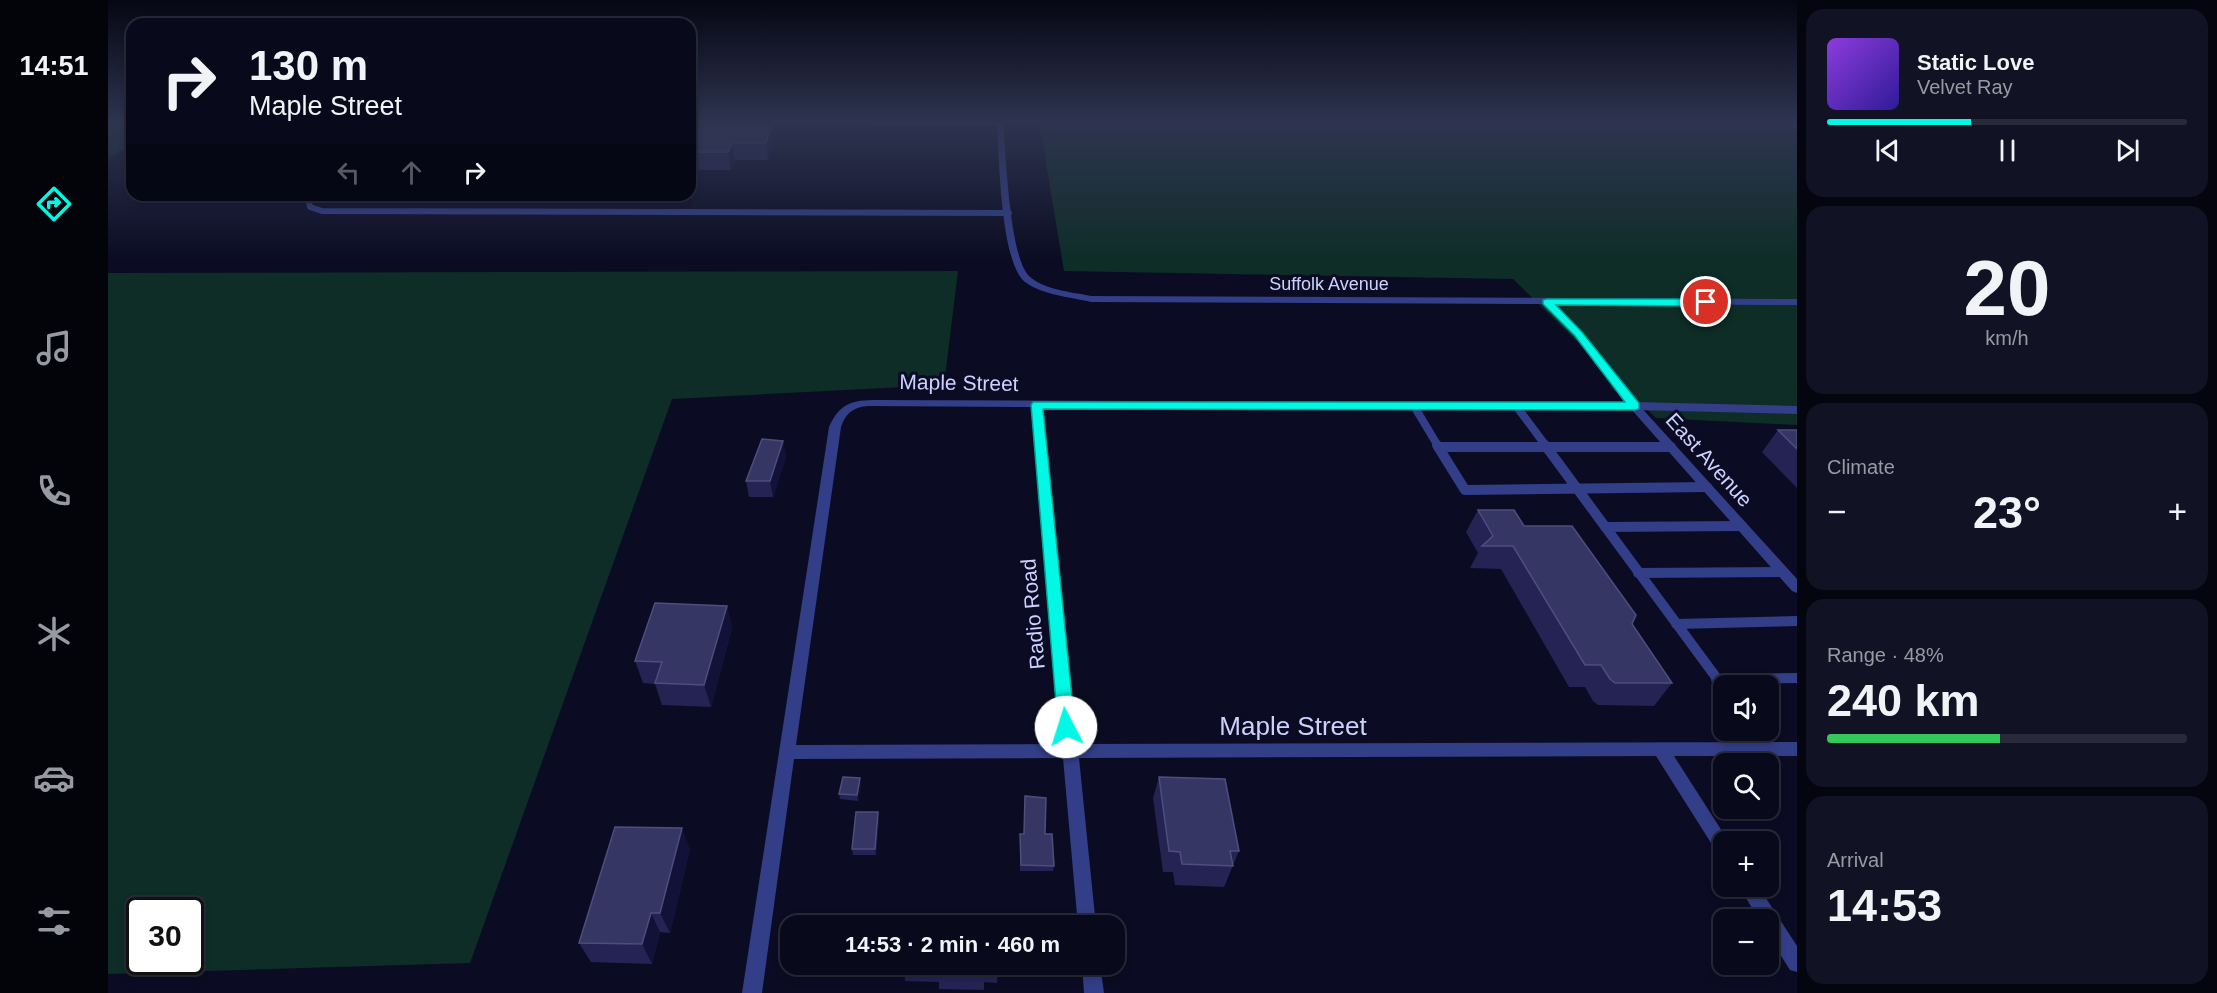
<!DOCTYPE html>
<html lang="en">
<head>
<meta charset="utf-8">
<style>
	:root { --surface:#08091a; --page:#111223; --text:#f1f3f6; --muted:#989aa2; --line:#292a39; --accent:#00f8e4 }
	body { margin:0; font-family:Arial,sans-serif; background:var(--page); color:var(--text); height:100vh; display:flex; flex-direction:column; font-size:22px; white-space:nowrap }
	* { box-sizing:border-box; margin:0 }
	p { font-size:20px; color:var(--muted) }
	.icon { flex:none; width:33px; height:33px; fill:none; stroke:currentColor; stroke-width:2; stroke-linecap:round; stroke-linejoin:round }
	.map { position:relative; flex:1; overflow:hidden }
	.sheet { display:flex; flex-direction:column; gap:9px; padding:9px; background:#04050e; width:420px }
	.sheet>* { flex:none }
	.top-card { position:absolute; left:18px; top:18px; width:570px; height:183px; border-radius:18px; box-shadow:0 3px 9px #0003,0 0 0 2px var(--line); background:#08091a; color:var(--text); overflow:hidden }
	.buttons { position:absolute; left:1605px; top:675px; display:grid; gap:12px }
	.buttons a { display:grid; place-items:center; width:66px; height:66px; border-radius:12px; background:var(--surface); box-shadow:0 3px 9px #0003,0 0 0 2px var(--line); font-size:30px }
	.speed { position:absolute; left:18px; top:897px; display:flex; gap:12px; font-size:30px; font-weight:700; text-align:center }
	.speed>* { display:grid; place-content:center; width:78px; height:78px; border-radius:50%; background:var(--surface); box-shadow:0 3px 9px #0003,0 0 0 2px var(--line); line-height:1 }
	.speed .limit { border:3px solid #111; border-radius:9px; background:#fff; color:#111 }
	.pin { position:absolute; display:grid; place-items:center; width:51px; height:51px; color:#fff; margin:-26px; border:3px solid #fff; border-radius:50%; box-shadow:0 2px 6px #0007 }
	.me { position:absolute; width:66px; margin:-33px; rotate:355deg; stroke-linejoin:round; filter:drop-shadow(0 0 4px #0008) }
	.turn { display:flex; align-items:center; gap:21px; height:126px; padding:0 24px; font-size:27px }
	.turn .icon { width:78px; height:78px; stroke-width:2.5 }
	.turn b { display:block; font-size:42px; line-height:51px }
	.lanes { display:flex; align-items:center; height:57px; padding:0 24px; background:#0003; justify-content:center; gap:30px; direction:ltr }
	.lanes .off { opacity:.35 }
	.big { font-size:45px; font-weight:700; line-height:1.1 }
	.sheet .card { flex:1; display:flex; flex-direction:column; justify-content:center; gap:9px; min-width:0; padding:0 21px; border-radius:18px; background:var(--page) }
	.sheet .dial { align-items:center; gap:0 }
	.dial b { font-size:78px; line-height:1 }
	.song { display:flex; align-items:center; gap:18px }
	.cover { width:72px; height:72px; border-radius:9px; background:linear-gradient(135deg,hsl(270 70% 55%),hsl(250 70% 35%)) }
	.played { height:6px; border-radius:3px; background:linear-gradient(90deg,var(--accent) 40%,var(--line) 40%) }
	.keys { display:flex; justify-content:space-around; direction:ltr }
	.heat { display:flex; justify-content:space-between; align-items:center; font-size:33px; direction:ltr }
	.charge { height:9px; border-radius:4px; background:linear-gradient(90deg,#34c759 48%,var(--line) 0) }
	.trip { position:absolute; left:672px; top:915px; width:345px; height:60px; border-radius:18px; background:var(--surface); box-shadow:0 3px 9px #0003,0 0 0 2px var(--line); font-weight:700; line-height:60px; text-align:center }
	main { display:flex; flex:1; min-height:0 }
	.tabs { display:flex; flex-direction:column; width:108px; justify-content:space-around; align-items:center; background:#03040a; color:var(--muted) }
	.tabs .icon { width:42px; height:42px }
	.tabs .on { color:var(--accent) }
	.tabs b { font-size:27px; color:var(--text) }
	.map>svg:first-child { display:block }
	.green { fill:#0e2d27; fill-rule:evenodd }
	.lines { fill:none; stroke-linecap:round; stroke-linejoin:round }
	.lane-far3 { stroke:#323e87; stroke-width:6 }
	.lane-far2 { stroke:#323e87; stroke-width:8 }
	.lane-far1 { stroke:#323e87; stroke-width:10 }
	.lane { stroke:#323e87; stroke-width:13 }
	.street { fill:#323e87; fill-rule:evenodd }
	.primary { fill:#a054ff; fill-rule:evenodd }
	.wall { fill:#242353 }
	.shaded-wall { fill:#121238 }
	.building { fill:#363665; stroke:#4e4e7e; stroke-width:1.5 }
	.route { fill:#00f8e4; stroke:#00a194; stroke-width:1.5 }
	.labels { text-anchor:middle; stroke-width:6; stroke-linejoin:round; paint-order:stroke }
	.far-street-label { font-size:18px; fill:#cdd1ff; stroke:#0b0c23 }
	.street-label { font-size:21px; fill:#cdd1ff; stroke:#0b0c23 }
	.near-street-label { font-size:26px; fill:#cdd1ff; stroke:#0b0c23 }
</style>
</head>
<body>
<main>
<nav class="tabs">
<b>14:51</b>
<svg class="icon on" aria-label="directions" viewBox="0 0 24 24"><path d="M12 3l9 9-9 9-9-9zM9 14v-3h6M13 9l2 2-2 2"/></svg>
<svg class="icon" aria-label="music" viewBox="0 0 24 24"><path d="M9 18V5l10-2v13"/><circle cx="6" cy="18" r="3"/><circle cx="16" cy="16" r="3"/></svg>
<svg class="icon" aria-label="phone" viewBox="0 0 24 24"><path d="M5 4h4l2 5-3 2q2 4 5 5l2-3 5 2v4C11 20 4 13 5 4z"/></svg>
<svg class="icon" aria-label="climate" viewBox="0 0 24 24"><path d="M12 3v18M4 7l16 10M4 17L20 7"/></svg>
<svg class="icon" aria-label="car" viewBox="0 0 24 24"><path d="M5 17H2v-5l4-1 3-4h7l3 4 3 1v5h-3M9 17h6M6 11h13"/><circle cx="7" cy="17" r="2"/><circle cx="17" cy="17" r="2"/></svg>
<svg class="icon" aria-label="filters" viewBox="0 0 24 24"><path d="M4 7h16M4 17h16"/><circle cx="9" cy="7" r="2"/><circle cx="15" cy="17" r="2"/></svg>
</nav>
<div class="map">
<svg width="1689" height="993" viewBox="0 0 1689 993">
	<rect width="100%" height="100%" fill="#0b0c23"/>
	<path class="green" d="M0,121h24v23l-24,14z
		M931,121h750l8,5v299l-141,-7 -143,-139 -449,-8z
		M850,271l-14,114 -272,14 -202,564 -362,11v-701zM32,910h50v52h-50z"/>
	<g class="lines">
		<path class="lane-far3" d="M663,121l229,1
			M209,195l-8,7 1,5 12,4 687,2"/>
		<path class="lane-far2" d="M1306,406l24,40
			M1526,406l163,4
			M1409,407l29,39"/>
		<path class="lane-far1" d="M1329,445l28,45 242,-3
			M1437,445l176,239
			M1330,447h233
			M1497,527l137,-1
			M1530,573l145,-1
			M1568,624l121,-3
			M1608,679l81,-1"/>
		<path class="lane" d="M1611,683l5,6
			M1646,730l13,19"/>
		<path class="street" d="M889,121h6c3,31 6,135 26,155 15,14 43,16 62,20l706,3v6l-243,-1 27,28 57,72 159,175v14l-5,-2 -161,-182 -588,-2 34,337 720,-2v14h-123l55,86h-5v14l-6,-2 -62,-98 -577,2 17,168h-18l-15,-168 -269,1 -32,234h-20l87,-566c11,-24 23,-27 48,-27l749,3 -51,-67 -31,-32 -453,-2c-21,-5 -48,-7 -66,-20 -25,-20 -26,-128 -28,-161zM761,406l163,1 30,337 -266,1 45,-318c5,-14 12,-20 28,-21z
			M1631,886h19l39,60v26l-7,-2 -22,-35v-15h-9z
			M974,964h18l4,29h-20z"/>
		<path class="primary" d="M1676,121h12l1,8z"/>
	</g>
	<path class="wall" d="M582,121h25v1l60,17 -7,21h-33l-4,10h-32l-1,3h-8z
		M1670,430h19v58l-35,-36z
		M675,441l3,16 -13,40h-24l-3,-16z
		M1370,510l46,16 108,98 40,59 -18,23 -56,-1 -5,-4 -8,-14h-16l-68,-118 -31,-1 8,-15 -12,-21z
		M619,606l5,22 -21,79 -49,-2 -7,-21 -12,-1 -8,-22z
		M1051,777l80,74 -15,36 -49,-2 -2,-13h-10l-10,-74z
		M753,784l-3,17 -18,-2 -1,-5z
		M770,812l1,5 -3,38h-23l-1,-6z
		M912,834h25l9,32 -1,5h-33z
		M582,849l-20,84 -10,-1 -8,32 -61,-2 -12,-19z
		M796,964h94l-1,19 -13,-1v8l-45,-1v-7l-34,-1z"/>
	<path class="shaded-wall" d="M665,122l2,17 -7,21 -2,-17z
		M624,143l3,17 -4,10 -3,-18z
		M588,152l3,18 -1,3 -3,-17z
		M675,441l3,16 -13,40 -3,-16z
		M619,606l5,22 -21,79 -7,-22z
		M752,778l1,6 -3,17 -1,-6z
		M770,812l1,5 -3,38 -1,-6z
		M574,828l8,21 -20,84 -10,-20z
		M543,913l9,19 -8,32 -10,-20z"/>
	<path class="building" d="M582,121h24l-1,1h60l-7,21h-34l-4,9h-32l-1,4h-5z
		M1670,430h19v19z
		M654,439l21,2 -13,40h-24z
		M1370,510h36l10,16h48l64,89 -4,9 40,59h-57l-5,-4 -9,-14h-16l-72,-119h-31l11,-10z
		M547,603l72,3 -23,79 -49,-2 7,-21 -27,-1z
		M735,777l17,1 -3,17 -18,-1z
		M1051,777l66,2 14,72h-9l3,15 -51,-2 -2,-12 -11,-1z
		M917,796l21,2 -1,36h7l2,32 -33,-1 -1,-31h4z
		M748,812h22l-3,37h-23z
		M507,827l67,1 -22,85h-9l-9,31 -63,-1z
		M837,915l41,1v9l12,1h-93l1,-4 39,2z
		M831,964h46v7l-46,-1z"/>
	<linearGradient id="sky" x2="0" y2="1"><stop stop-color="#060713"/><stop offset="0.47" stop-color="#2e3450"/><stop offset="1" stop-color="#2e3450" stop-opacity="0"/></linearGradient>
	<rect width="1689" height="260" fill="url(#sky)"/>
	<path class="route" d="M1439,299h159l5,3 -5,4 -150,-1 26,27 57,71v6l-5,1 -591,-1 32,318 -2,5 -7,2 -6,-2 -2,-5 -27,-322 2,-3h592l-50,-66 -32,-32v-4z"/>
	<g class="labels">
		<g class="far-street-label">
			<text x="1221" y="290">Suffolk Avenue</text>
		</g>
		<g class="street-label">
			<text transform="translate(851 383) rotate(1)" y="7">Maple Street</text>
			<text transform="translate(1601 460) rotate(48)" y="7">East Avenue</text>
			<text transform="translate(925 614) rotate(-95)" y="7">Radio Road</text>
		</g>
		<g class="near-street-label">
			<text x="1185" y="735">Maple Street</text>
		</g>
	</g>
</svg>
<div class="buttons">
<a><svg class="icon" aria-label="sound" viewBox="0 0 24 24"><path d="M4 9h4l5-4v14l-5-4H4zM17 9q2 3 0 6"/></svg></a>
<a><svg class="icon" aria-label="search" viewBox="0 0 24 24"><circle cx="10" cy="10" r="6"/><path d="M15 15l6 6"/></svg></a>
<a>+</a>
<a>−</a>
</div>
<div class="speed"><div class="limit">30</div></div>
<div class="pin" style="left:1598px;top:302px;background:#d93025"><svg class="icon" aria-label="arrive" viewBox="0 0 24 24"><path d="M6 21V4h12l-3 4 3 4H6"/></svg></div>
<svg class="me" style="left:958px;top:727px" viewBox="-20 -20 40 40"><circle r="19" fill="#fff"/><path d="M0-13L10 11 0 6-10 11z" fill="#00f8e4"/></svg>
<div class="trip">14:53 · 2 min · 460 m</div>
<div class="top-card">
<div class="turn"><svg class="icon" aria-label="right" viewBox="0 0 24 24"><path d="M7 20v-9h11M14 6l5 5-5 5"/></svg><div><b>130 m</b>Maple Street</div></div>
<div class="lanes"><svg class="icon off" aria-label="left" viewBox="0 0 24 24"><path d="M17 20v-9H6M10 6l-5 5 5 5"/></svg><svg class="icon off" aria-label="ahead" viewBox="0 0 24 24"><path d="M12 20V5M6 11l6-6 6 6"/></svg><svg class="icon" aria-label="right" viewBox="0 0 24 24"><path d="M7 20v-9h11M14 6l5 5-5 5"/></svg></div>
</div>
</div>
<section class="sheet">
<div class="card">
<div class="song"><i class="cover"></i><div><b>Static Love</b><p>Velvet Ray</p></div></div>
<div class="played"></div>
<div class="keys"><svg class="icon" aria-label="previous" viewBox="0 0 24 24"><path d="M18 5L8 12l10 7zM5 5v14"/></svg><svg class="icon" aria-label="pause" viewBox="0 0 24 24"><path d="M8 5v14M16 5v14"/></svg><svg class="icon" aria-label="next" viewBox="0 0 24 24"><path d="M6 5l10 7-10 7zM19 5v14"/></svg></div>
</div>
<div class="card dial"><b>20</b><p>km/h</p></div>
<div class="card"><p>Climate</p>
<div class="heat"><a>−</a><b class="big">23°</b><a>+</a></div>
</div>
<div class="card"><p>Range · 48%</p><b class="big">240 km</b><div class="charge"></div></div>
<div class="card"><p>Arrival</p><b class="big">14:53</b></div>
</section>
</main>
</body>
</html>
